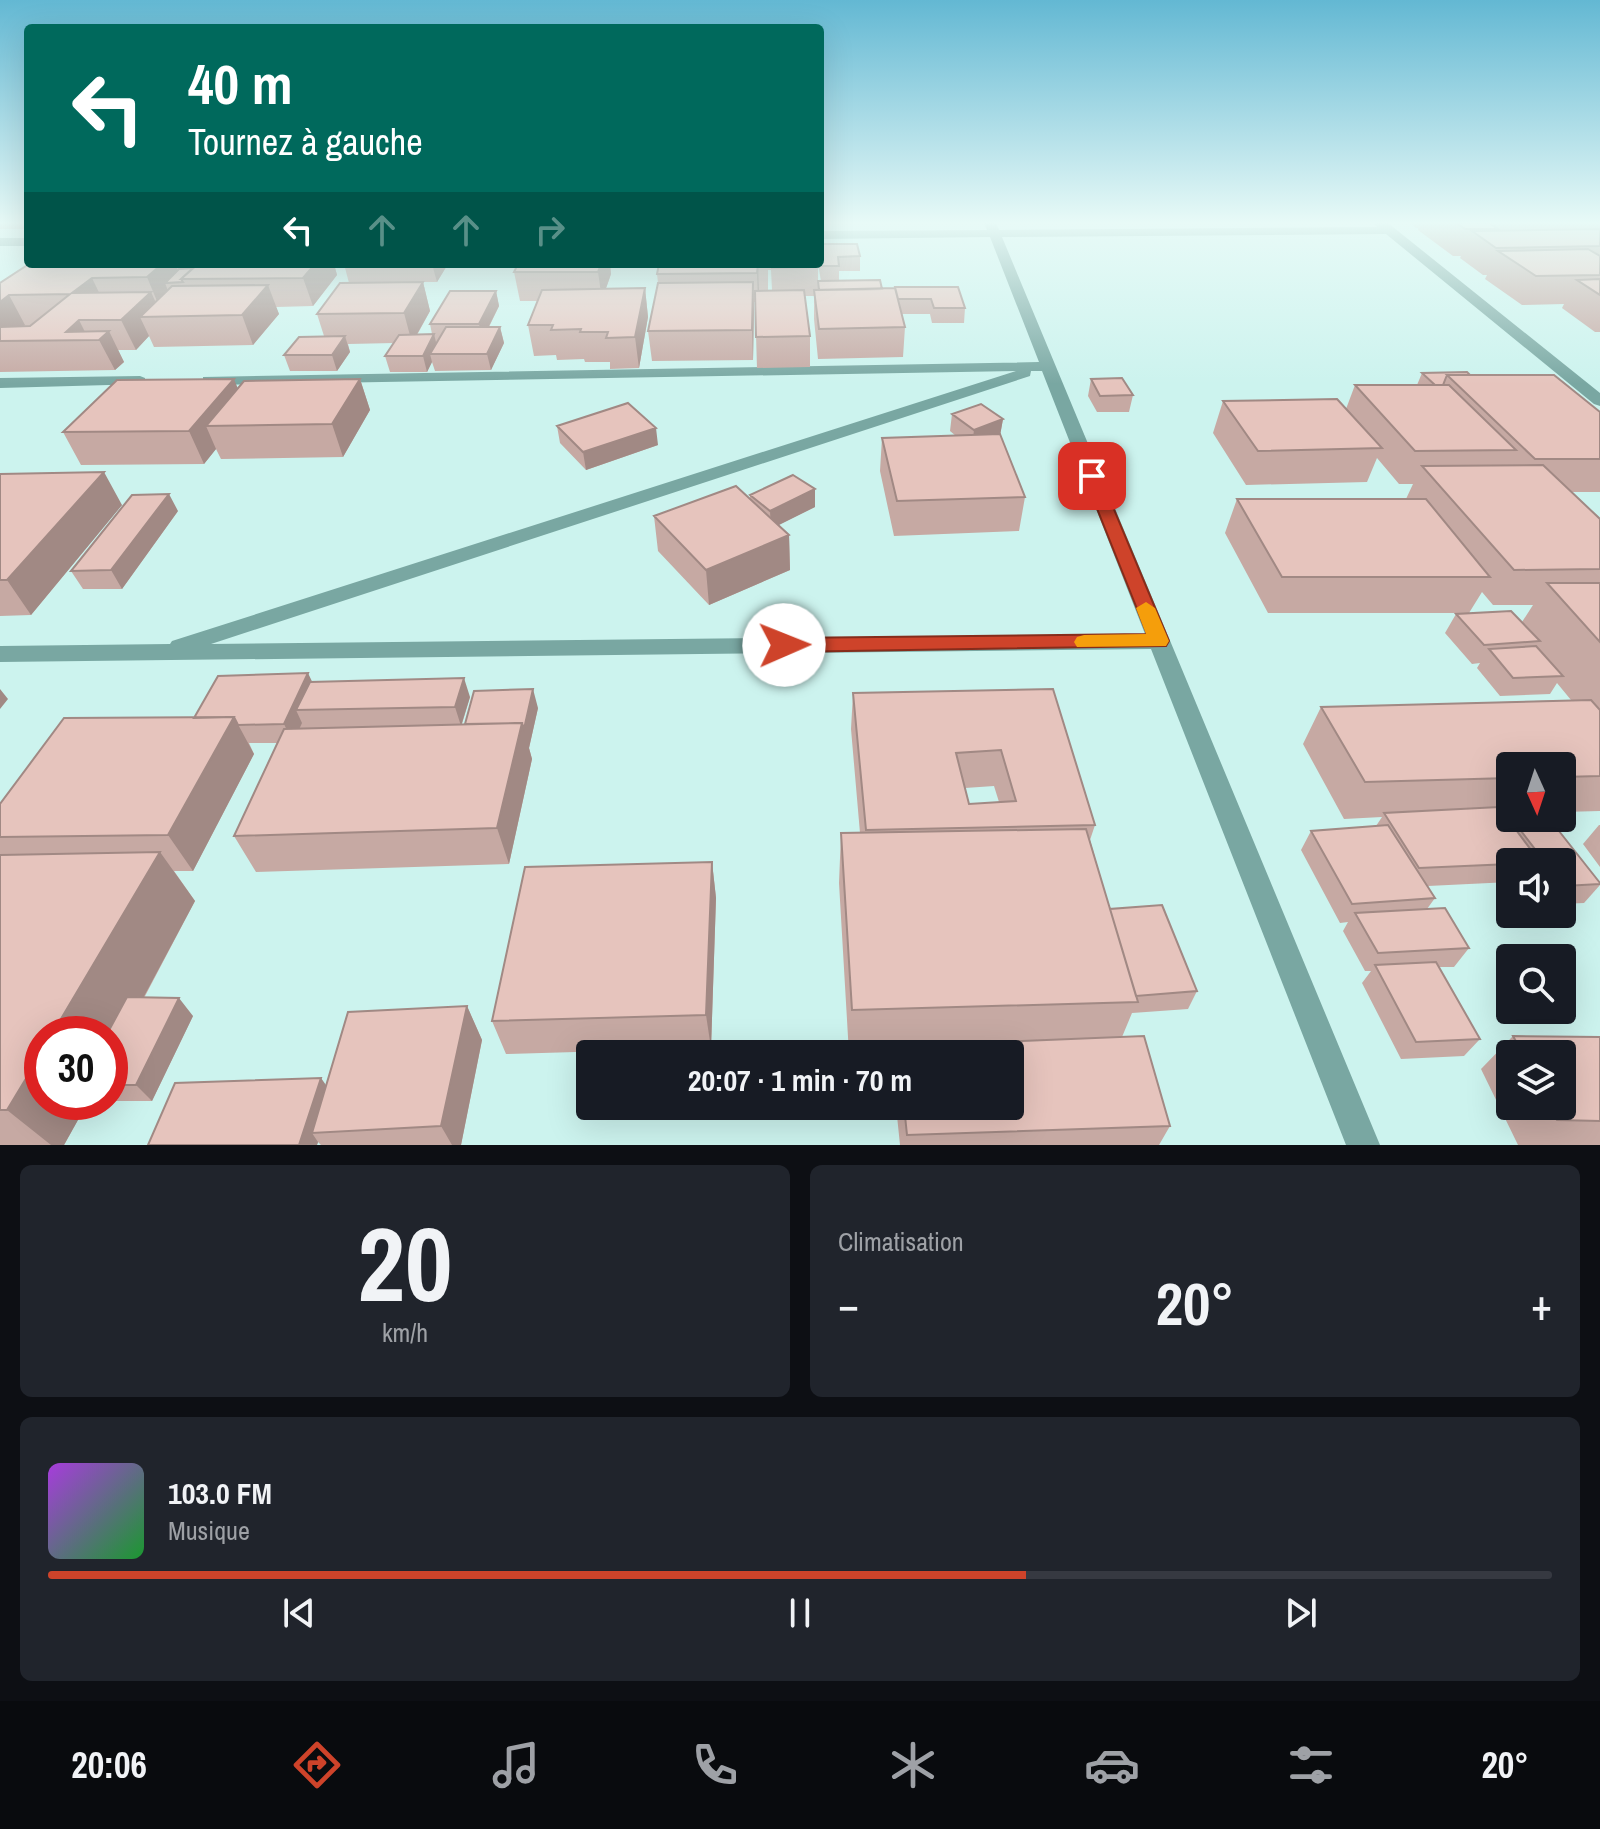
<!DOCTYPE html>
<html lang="fr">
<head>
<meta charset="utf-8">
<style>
	:root { --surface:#171b24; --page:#20242c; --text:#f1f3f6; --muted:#9ea1a6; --line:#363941; --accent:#ce432a }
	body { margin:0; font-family:"Archivo Narrow",sans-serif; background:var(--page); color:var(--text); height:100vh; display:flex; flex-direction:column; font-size:30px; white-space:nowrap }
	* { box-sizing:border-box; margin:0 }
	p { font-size:26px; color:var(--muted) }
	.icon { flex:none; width:44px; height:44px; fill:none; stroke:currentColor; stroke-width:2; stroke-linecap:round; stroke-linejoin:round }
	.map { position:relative; height:1145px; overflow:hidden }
	.side { display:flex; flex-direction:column; gap:20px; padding:20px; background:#0d0f14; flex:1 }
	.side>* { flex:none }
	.banner { position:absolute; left:24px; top:24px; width:800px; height:244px; border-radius:8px; box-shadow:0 8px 32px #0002; background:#00695c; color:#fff; overflow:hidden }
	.needle { width:52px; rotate:177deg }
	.buttons { position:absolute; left:1496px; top:752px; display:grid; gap:16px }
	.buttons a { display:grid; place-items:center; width:80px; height:80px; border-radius:8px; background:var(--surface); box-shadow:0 8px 32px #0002; font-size:40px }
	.speed { position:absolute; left:24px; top:1016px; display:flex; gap:16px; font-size:40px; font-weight:700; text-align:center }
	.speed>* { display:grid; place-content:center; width:104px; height:104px; border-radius:50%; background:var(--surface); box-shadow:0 8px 32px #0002; line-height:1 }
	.speed .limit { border:12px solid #d22; background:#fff; color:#111 }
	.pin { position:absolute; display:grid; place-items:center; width:68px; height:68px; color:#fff; margin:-34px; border-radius:16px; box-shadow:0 4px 12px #0006 }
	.me { position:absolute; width:88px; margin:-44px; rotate:89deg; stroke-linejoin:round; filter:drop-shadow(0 0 6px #0008) }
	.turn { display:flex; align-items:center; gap:28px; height:168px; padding:0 32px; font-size:36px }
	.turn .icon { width:104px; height:104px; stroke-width:2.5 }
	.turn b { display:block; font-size:56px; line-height:68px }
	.lanes { display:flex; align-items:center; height:76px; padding:0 32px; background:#0003; justify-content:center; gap:40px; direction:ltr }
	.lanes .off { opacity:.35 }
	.big { font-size:60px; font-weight:700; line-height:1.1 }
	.side .tile { flex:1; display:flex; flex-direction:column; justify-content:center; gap:12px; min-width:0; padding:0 28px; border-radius:12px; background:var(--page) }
	.side .dial { align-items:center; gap:0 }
	.dial b { font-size:104px; line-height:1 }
	.song { display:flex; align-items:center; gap:24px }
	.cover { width:96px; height:96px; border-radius:12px; background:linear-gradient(135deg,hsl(280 70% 55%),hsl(130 70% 35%)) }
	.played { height:8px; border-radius:4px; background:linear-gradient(90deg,var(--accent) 65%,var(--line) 65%) }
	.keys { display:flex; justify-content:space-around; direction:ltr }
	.heat { display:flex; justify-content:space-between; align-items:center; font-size:44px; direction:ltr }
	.side .tiles { flex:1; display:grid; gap:20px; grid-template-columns:1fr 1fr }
	.tile:last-child { grid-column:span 2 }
	.trip { position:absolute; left:576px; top:1040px; width:448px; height:80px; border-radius:8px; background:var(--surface); box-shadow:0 8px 32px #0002; font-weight:700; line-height:80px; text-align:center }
	.tabs { display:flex; height:128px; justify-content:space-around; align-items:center; background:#090b0e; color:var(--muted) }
	.tabs .icon { width:56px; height:56px }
	.tabs .active { color:var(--accent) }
	.tabs b { font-size:36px; color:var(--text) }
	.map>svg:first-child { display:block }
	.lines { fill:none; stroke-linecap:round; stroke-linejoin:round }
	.minor { fill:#79a7a2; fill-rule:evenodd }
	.wall { fill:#c6a9a3; fill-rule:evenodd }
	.shaded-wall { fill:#a18984 }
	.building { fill:#e6c4bd; stroke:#a18984; stroke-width:2; fill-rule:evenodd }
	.route { fill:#ce432a; stroke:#862c1b; stroke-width:2 }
	.slow { fill:#f59e0b }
</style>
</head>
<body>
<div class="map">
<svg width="1600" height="1145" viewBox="0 0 1600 1145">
	<rect width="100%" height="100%" fill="#ccf3ee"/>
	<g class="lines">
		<path class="minor" d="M984,223h12l3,7 378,-3 -3,-4h14l212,170v13l-6,-2 -208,-170 -384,3 378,908h-34l-195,-496 -1151,13v-16l170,-2 2,-3 844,-270 -808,14 -5,-2v-6l836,-15 -49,-125 -170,2v-8l167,-1zM1031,371h11l103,263 -934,10 819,-268z
			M0,238h28v8h-28z
			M140,376l5,2v6l-145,4v-10z"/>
	</g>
	<path class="wall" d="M0,223h28v6h-28z
		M1410,223h190v109h-5l-33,-24 2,-4 -42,1 -37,-26 2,-4h-4l-23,-17 1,-2h-8l-35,-26v-2h-2z
		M820,244l40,12v15h-21v9l43,9h13l70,19 -1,15h-32l-2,-9h-28l3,13 -2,30 -85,2 -4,-40v-23h-9l5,40v31l-53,1 -2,-66h-1l-1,58 -101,1 -4,-30 10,-48 -1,-9 2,-10h159v17h3l-3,-17h2zM768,270h3l1,20 -13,1 9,-1z
		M29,264h305l3,11 -24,31 -37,1 3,7 -26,31 -99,2 -5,-11 -13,14h-18l6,12 -9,8 -115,2v-89z
		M344,264h104l-11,18h-14l7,29 -13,24 15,-1 -2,-10 66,-33 3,15 -10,21h11l4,16 -13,27 -56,1 -3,-9 -5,10h-37l-5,-16 9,-13 -46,1 2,8 -13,19h-47l-6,-16 40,-19 -7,-22 32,-31z
		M518,264h92l1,10 -5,14h39l3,29 -9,51 -29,1v-7h-25l-1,-3 -27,1 -1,-5 -22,1 -6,-31 9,-24h-17l-6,-29z
		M1422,373l48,2 130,37v80h-28l28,27v292l-38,1v-46h-52v48h-6l12,16 2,-3 82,56v2l-16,18 -22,1v-42h-52v20l-82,4 7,12 -8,11 42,39 -15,19h-15l41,72 -16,17 -63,3 -39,-76 9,-12h-6l-22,-40 5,-9 -8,1 -39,-73 10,-19 65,-5 6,-9 -38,2 -41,-75 18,-37 250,-7 -14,-17 -7,11 -50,2 -23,-28 3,-5 -8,1 -27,-31 11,-19 66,8 11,-17h-40l-11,-13 -13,21h-201l-43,-80 12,-34h169l7,-15h-14l-22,-26 -10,24 -121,3 -33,-52 10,-32 123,8 9,-24h62z
		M360,379l10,31 -27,47 -122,2 -5,-10 -12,15 -123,1 -18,-33 174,-44z
		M1091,379l42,16 -4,17h-32l-9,-16z
		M952,414l51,5 -3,16 25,62 -6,34 -125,5 -14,-65 2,-33 74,-2 -6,-5z
		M557,426l101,19 -72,25 -26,-27z
		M0,474l122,31 -91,110 -31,1z
		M750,495l65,12 -37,18 11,10 1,35 -81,35 -51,-54 -4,-35 96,-17z
		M178,511l-56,78h-39l-12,-18z
		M312,681l158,16 -8,27 76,-16 -9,40 3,11 -23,105 -253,8 -22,-36 43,-93h-28l5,11 -61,117h-19l21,30 -51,97 49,18 -41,85h-42v-67l-68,68h46l-24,43h-64v-341l194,-86z
		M1053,689l42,136 -5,15 20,69 87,82 -9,18 -56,4 -10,24 48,89 -11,19h-259l-4,-39h114v-52h-161l-10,-171 2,-50h19l-9,-104 2,-36zM994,786l5,16 -30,2 -4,-16z
		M1599,825h1v42l-17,-23z
		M712,862l4,36 -5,150 -205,6 -14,-33z
		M467,1006l15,34 -21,105h-140l-3,-3 -1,3h-169l178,-60z
		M1513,1036l87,1v108h-82l-37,-76zM1510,1054h52v52h-52z"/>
	<path class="shaded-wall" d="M162,264h13l7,15 -17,4 5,13 -11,10 -12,-29z
		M315,264h19l3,11 -24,31 -10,-28z
		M432,264h16l-11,18z
		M601,264h9l1,10 -9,26 -4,-28z
		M758,264l1,26 -1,12 -1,-29z
		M92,278l14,29 -34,-14z
		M423,282l7,29 -18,32 -8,-30z
		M753,282l1,29 -1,49 -1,-30z
		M268,285l11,29 -26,31 -11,-30z
		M645,288l3,29 -9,51 -4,-31z
		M496,291l3,15 -17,34 -3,-16z
		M151,292l11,24 -22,1 9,19 -13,14 -15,-30z
		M9,295l16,30 -20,16h-5v-39z
		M79,320l10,20 -23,-8z
		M500,327l4,16 -13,27 -4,-16z
		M109,331l15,31 -9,8 -16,-30z
		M434,334l4,16 -8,4 2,8 -5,10 -4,-16z
		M345,336l5,16 -13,19 -5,-16z
		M234,379l13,32 -41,15 10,23 -12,15 -15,-33z
		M360,379l10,31 -27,47 -11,-33z
		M1003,419l-3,17 -28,11 2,-17z
		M656,428l2,17 -72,25 -3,-18z
		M104,472l18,33 -91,110 -24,-35z
		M815,489v18l-44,22 -1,-18z
		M169,494l9,17 -56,78 -11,-19z
		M789,535l1,35 -81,35 -3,-35z
		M308,673l9,19 -21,18 6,13 -9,20 -9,-19z
		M464,678l6,19 -9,29 -6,-19z
		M0,689l8,10 -8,10z
		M533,689l5,19 -9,40 3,11 -23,105 -12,-36 25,-105z
		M234,717l20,37 -61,117 -25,-36z
		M160,852l35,49 -85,159v-26h-58z
		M712,862l4,36 -5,150 -5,-33z
		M179,998l14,18 -41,85 -16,-16z
		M467,1006l15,34 -21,105h-9l-11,-19z
		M42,1052v50h46l-24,43h-13l-44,-35z
		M321,1078l12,17 -21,38 6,9 -1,3h-18z"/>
	<path class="building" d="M1457,223h32l9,6h-33z
		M1600,229v17l-104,2 -24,-17z
		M820,244h37l3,12 -22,1 1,9h-18z
		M1588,249l12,7v19l-64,1 -38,-25z
		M29,264h133l-15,13 -55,1 -20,15 79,-1 -30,28h-42l-13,12 43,-1 -10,9 -99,1v-14l30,-1 40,-32 -61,1 -9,7v-19z
		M198,264h117l-12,14 -122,1z
		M518,264h83l-3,8h-84z
		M659,264h99l-1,9 -100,1z
		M772,264h46l1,3 -47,1z
		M193,268l-12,11 2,3 -18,1 14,-14z
		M1600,279v16l-23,-15z
		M880,280l2,9 -63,1 -1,-9z
		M423,282l-19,31 -87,1 23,-31z
		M753,282l-1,48 -104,1 10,-48z
		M268,285l-26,30 -102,2 32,-31z
		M895,287h63l7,21h-31l-3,-9h-33z
		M645,288l-10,49 -29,1 2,-6h-28l1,-3 -30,1 2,-5h-25l14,-35z
		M895,288l10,39 -86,2 -5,-39z
		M804,290l6,46 -54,1 -1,-46z
		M450,291h46l-17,33h-49z
		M446,327h54l-13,27h-57z
		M434,334l-11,22h-38l14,-21z
		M345,336l-13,19h-48l15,-18z
		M1467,372l3,3h-23l-4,10h-8l-13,-12z
		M1447,375h107l46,37v47h-65z
		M1122,378l11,17 -33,1 -9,-17z
		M234,379l-45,52 -126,1 54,-52z
		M360,379l-28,45 -126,2 38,-45z
		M1355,385h94l67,65 -101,1z
		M1337,399l45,49 -124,3 -35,-50z
		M628,403l28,25 -73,24 -26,-26z
		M981,404l22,15 -29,11 -22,-16z
		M1000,434l25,63 -128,4 -15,-63z
		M1543,465l57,54v50l-86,1 -92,-104z
		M104,472l-97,108h-7v-106z
		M793,475l22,14 -45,22 -20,-16z
		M736,486l53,49 -83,35 -52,-54z
		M169,494l-58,76 -40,1 61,-76z
		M1237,499h189l64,78h-208z
		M1547,583h53v59z
		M1511,611l29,30 -56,4 -28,-31z
		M1536,646l27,30 -50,2 -24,-29z
		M308,673l-24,51 -46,1 -4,-8 -40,1 24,-42z
		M464,678l-9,29 -159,3 14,-28z
		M533,689l-9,40 -2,-6 -57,1 9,-33z
		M1053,689l42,136 -229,5 -13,-137zM1001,750l15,51 -47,3 -13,-51z
		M1591,700l9,10v66l-38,1v-11h-52v12l-145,4 -44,-75z
		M234,717l-66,118 -168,2v-33l64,-86z
		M522,723l-25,105 -263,8 50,-107z
		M1499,807l41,55h-30v2l-91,4 -35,-55z
		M1388,825l47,73 -83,6 -41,-73z
		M1555,826l45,57v1l-36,2 -2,-2v-22h-17l-27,-35z
		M1086,829l52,173 -286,8 -11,-177z
		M160,852l-108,182h-10v18l-35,58h-7v-255z
		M712,862l-6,153 -214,6 33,-154z
		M1162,905l35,86 -61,5 -26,-87z
		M1445,908l24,40 -91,5 -23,-40z
		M1436,962l44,77 -64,3 -41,-77z
		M127,997l52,1 -43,87h-26v-51h-3z
		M467,1006l-26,120 -129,7 36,-121z
		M1144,1036l26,90 -263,9 -3,-29h106v-52h-112l-1,-8z
		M1513,1036l87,1v84l-43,-1 -7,-14h12v-52h-39z
		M321,1078l-22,67h-151l27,-62z"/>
	<linearGradient id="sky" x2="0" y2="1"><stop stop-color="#63b8d3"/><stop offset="0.58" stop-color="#e8faf7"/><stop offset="1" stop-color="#e8faf7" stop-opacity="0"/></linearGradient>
	<rect width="1600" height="384" fill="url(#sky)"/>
	<path class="route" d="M1092,471l8,5 69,165 -3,5 -382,6 -10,-7 10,-7 363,-4 -63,-158z"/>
	<path class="slow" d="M1146,602l9,6 14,33 -3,5 -89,1 -3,-5 3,-5 7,-2 62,-1 -10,-26z"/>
</svg>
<div class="buttons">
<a><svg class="needle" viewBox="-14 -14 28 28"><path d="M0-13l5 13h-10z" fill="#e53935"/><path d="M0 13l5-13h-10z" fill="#9ea1a6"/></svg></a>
<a><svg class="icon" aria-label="sound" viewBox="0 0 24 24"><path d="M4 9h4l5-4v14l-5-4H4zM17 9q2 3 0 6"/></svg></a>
<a><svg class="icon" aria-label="search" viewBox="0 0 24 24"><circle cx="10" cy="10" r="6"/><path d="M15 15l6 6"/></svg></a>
<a><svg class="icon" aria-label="layers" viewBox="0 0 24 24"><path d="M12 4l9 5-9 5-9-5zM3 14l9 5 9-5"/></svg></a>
</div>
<div class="speed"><div class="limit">30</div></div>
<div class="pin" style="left:1092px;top:476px;background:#d93025"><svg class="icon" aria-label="arrive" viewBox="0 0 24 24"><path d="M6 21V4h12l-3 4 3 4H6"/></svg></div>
<svg class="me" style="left:784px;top:645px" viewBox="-20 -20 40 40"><circle r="19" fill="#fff"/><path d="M0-13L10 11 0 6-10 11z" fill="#ce432a"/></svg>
<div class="trip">20:07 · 1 min · 70 m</div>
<div class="banner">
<div class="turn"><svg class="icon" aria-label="left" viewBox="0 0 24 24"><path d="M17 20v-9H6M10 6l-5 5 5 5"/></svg><div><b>40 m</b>Tournez à gauche</div></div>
<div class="lanes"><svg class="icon" aria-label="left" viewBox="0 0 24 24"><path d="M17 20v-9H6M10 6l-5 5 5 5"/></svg><svg class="icon off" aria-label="ahead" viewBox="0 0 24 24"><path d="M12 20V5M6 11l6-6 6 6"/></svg><svg class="icon off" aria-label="ahead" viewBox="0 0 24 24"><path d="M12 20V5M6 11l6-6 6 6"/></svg><svg class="icon off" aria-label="right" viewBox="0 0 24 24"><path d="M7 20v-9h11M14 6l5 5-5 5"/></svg></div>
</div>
</div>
<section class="side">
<div class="tiles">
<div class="tile dial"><b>20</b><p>km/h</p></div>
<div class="tile"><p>Climatisation</p>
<div class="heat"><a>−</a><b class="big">20°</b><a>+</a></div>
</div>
<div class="tile">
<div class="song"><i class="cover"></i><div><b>103.0 FM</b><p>Musique</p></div></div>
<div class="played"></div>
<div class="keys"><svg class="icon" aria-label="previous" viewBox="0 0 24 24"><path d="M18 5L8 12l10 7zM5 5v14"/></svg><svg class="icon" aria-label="pause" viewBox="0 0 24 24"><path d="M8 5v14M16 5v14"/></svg><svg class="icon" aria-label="next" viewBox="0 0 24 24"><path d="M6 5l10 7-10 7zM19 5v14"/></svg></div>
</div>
</div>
</section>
<nav class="tabs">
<b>20:06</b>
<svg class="icon active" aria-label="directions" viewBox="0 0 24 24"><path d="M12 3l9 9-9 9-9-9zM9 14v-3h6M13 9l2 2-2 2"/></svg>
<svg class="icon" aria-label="music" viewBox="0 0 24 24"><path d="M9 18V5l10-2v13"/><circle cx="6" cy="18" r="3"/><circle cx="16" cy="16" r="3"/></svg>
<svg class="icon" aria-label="phone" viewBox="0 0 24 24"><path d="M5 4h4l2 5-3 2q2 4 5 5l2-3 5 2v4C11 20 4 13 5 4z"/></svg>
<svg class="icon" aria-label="climate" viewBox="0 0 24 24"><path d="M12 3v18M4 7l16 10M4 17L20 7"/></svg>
<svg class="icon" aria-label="car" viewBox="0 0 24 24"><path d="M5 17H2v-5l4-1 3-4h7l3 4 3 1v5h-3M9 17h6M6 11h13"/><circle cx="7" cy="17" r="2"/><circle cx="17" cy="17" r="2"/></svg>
<svg class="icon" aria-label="filters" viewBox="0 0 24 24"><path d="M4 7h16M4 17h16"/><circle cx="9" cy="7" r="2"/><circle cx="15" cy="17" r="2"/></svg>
<b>20°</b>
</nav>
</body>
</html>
